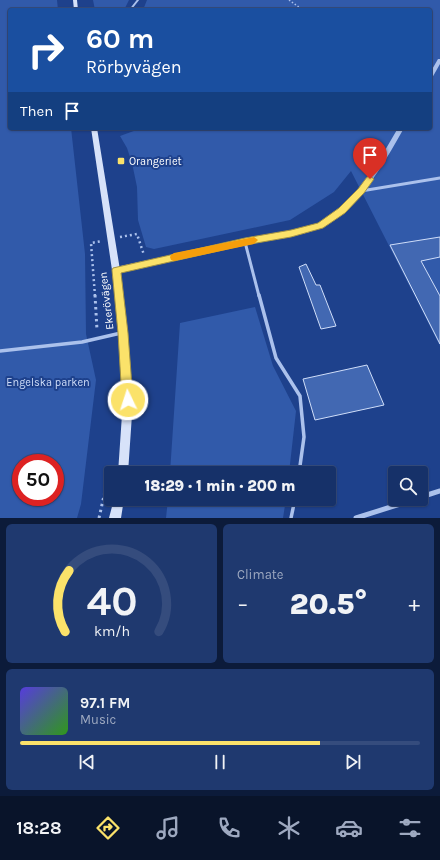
<!DOCTYPE html>
<html lang="en">
<head>
<meta charset="utf-8">
<style>
	:root { --surface:#163169; --page:#1f396f; --text:#f1f3f6; --muted:#9ea9c0; --line:#354c7d; --accent:#fbe26a }
	body { margin:0; font-family:Karla,sans-serif; background:var(--page); color:var(--text); height:100vh; display:flex; flex-direction:column; font-size:15px; white-space:nowrap }
	* { box-sizing:border-box; margin:0 }
	p { font-size:13px; color:var(--muted) }
	.icon { flex:none; width:22px; height:22px; fill:none; stroke:currentColor; stroke-width:2; stroke-linecap:round; stroke-linejoin:round }
	.map { position:relative; height:518px; overflow:hidden }
	.sheet { display:flex; flex-direction:column; gap:6px; padding:6px; background:#0c1b3a; flex:1 }
	.sheet>* { flex:none }
	.guide { position:absolute; left:8px; top:8px; width:424px; height:122px; border-radius:4px; box-shadow:0 1px 3px #0004,0 0 0 1px var(--line); background:#1a4fa0; color:#fff; overflow:hidden }
	.fabs { position:absolute; left:388px; top:466px; display:grid; gap:8px }
	.fabs a { display:grid; place-items:center; width:40px; height:40px; border-radius:4px; background:var(--surface); box-shadow:0 1px 3px #0004,0 0 0 1px var(--line); font-size:20px }
	.speed { position:absolute; left:12px; top:454px; display:flex; gap:8px; font-size:20px; font-weight:700; text-align:center }
	.speed>* { display:grid; place-content:center; width:52px; height:52px; border-radius:50%; background:var(--surface); box-shadow:0 1px 3px #0004,0 0 0 1px var(--line); line-height:1 }
	.speed .limit { border:6px solid #d22; background:#fff; color:#111 }
	.pin { position:absolute; display:grid; place-items:center; width:34px; height:34px; color:#fff; margin:-41px -17px; border-radius:50% 50% 50% 0; rotate:-45deg; box-shadow:0 0 4px #0007 }
	.pin .icon { rotate:45deg }
	.me { position:absolute; width:44px; margin:-22px; rotate:356deg; stroke-linejoin:round; filter:drop-shadow(0 0 3px #0008) }
	.turn { display:flex; align-items:center; gap:14px; height:84px; padding:0 12px; font-size:18px }
	.turn .icon { width:52px; height:52px; stroke-width:2.5 }
	.turn b { display:block; font-size:28px; line-height:34px }
	.then { display:flex; align-items:center; height:38px; padding:0 12px; background:#0003; gap:8px; font-size:15px }
	.big { font-size:30px; font-weight:800; line-height:1.1 }
	.sheet .widget { flex:1; display:flex; flex-direction:column; justify-content:center; gap:6px; min-width:0; padding:0 14px; border-radius:6px; background:var(--page) }
	.sheet .dial { align-items:center; gap:0 }
	.dial svg { height:104px; overflow:visible; fill:none; stroke:var(--line); stroke-width:7; stroke-linecap:round; text-anchor:middle }
	.dial text { fill:var(--text); stroke:none }
	.song { display:flex; align-items:center; gap:12px }
	.cover { width:48px; height:48px; border-radius:6px; background:linear-gradient(135deg,hsl(250 70% 55%),hsl(110 70% 35%)) }
	.played { height:4px; border-radius:2px; background:linear-gradient(90deg,var(--accent) 75%,var(--line) 75%) }
	.keys { display:flex; justify-content:space-around; direction:ltr }
	.heat { display:flex; justify-content:space-between; align-items:center; font-size:22px; direction:ltr }
	.sheet .tiles { flex:1; display:grid; gap:6px; grid-template-columns:1fr 1fr }
	.widget:last-child { grid-column:span 2 }
	.trip { position:absolute; left:104px; top:466px; width:232px; height:40px; border-radius:4px; background:var(--surface); box-shadow:0 1px 3px #0004,0 0 0 1px var(--line); font-weight:800; line-height:40px; text-align:center }
	.menu { display:flex; height:64px; justify-content:space-around; align-items:center; background:#09142a; color:var(--muted) }
	.menu .icon { width:28px; height:28px }
	.menu .current { color:var(--accent) }
	.menu b { font-size:18px; color:var(--text) }
	.map>svg:first-child { display:block }
	.green { fill:#315aaa; fill-rule:evenodd }
	.building { fill:#4268b2; stroke:#d0def9 }
	.lines { fill:none; stroke-linecap:round; stroke-linejoin:round }
	.path-far2 { stroke:#abc1ec; stroke-width:1.5; stroke-dasharray:1.5 2; stroke-linecap:butt }
	.path-far1 { stroke:#abc1ec; stroke-width:2.5; stroke-dasharray:2 3; stroke-linecap:butt }
	.path { stroke:#abc1ec; stroke-width:3; stroke-dasharray:2.5 3.5; stroke-linecap:butt }
	.service-far2 { stroke:#abc1ec; stroke-width:2 }
	.service-far1 { stroke:#abc1ec; stroke-width:3 }
	.service { stroke:#abc1ec; stroke-width:3.5 }
	.minor { stroke:#abc1ec; stroke-width:5 }
	.tertiary { fill:#abc1ec; fill-rule:evenodd }
	.secondary { fill:#d7e2f9; fill-rule:evenodd }
	.route { fill:#fbe26a; stroke:#a39345 }
	.slow { fill:#f59e0b }
	.poi-dot { fill:#fbe26a; stroke:#1e418c; stroke-width:1.5 }
	.labels { text-anchor:middle; stroke-width:4; stroke-linejoin:round; paint-order:stroke }
	.poi-label { font-size:11px; fill:#fff; stroke:#1e418c; text-anchor:start }
	.street-label { font-size:11px; fill:#fff; stroke:#1e418c }
	.park-label { font-size:11px; fill:#d0def9; stroke:#1e418c }
</style>
</head>
<body>
<div class="map">
<svg width="440" height="518" viewBox="0 0 440 518">
	<rect width="100%" height="100%" fill="#1e418c"/>
	<path class="green" d="M0,0h57l1,10h-48v118h61l14,126 1,80 10,46 -15,124 -4,14h-77zM21,463h34v34h-34z
		M93,0h36l-4,8 -3,2h-27z
		M147,0h293v346l-89,-175 -17,21 -44,28 -136,29 -8,-2 -8,-27 -1,-33 -5,-24 -5,-15 -7,-12 22,-8h288v-118h-287z
		M255,307l18,59 23,45 -7,62h-119l10,-150z
		M168,499h118l-3,19h-117z"/>
	<path class="building" d="M440,237v20l-19,4 19,35v48l-50,-99z
		M306,264l10,21h4l16,41 -15,3 -22,-62z
		M367,365l17,40 -69,15 -12,-41z"/>
	<g class="lines">
		<path class="path-far2" d="M289,0l14,10"/>
		<path class="path-far1" d="M120,237l17,-3 7,21
			M95,296l-4,-53 11,-2"/>
		<path class="path" d="M95,295l2,35
			M99,518l11,-49"/>
		<path class="service-far2" d="M130,10l8,-10"/>
		<path class="service-far1" d="M361,191l79,-13
			M245,242l14,54"/>
		<path class="service" d="M259,295l17,63 24,38 4,41 -5,36
			M0,351l82,-9 39,-9
			M291,518l4,-19"/>
		<path class="minor" d="M421,497l19,-6
			M356,518l60,-19"/>
		<path class="tertiary" d="M438,59h2v5l-8,14 -2,1v-6z
			M398,128h6c-17,30 -34,60 -59,84 -27,25 -67,26 -102,33 -42,9 -85,19 -127,28l-3,-1 -1,-2 1,-2 3,-1 129,-28 46,-8 27,-7 22,-15 19,-20 18,-25z"/>
		<path class="secondary" d="M73,0h4l1,10h-4z
			M91,128h6l23,142 7,63 6,67 -5,73h-10l5,-73 -4,-67 -7,-63z
			M114,499h10l-3,19h-12z"/>
	</g>
	<path class="route" d="M370,176l4,3 -10,14 -19,20 -22,15 -32,9 -46,8 -124,28 7,60 5,67 -1,4 -4,1 -4,-1 -2,-4 -4,-67 -6,-63 1,-2 132,-30 46,-8 27,-7 21,-15 19,-19 9,-12z"/>
	<path class="slow" d="M254,237l4,3 -4,4 -80,17 -3,-1 -1,-3 1,-2 3,-2z"/>
	<rect class="poi-dot" x="117" y="157" width="8" height="8" rx="2"/>
	<g class="labels">
		<g class="poi-label">
			<text x="129" y="165">Orangeriet</text>
		</g>
		<g class="street-label">
			<text transform="translate(106 301) rotate(-97)" y="4">Ekerövägen</text>
		</g>
		<g class="park-label">
			<text x="48" y="386">Engelska parken</text>
		</g>
	</g>
</svg>
<div class="fabs">
<a><svg class="icon" aria-label="search" viewBox="0 0 24 24"><circle cx="10" cy="10" r="6"/><path d="M15 15l6 6"/></svg></a>
</div>
<div class="speed"><div class="limit">50</div></div>
<div class="pin" style="left:370px;top:179px;background:#d93025"><svg class="icon" aria-label="arrive" viewBox="0 0 24 24"><path d="M6 21V4h12l-3 4 3 4H6"/></svg></div>
<svg class="me" style="left:128px;top:400px" viewBox="-20 -20 40 40"><circle r="17" fill="#fbe26a" stroke="#fff" stroke-width="3"/><path d="M0-11L8 9 0 5-8 9z" fill="#fff"/></svg>
<div class="trip">18:29 · 1 min · 200 m</div>
<div class="guide">
<div class="turn"><svg class="icon" aria-label="right" viewBox="0 0 24 24"><path d="M7 20v-9h11M14 6l5 5-5 5"/></svg><div><b>60 m</b>Rörbyvägen</div></div>
<div class="then">Then<svg class="icon" aria-label="arrive" viewBox="0 0 24 24"><path d="M6 21V4h12l-3 4 3 4H6"/></svg></div>
</div>
</div>
<section class="sheet">
<div class="tiles">
<div class="widget dial"><svg viewBox="0 0 100 80">
<path d="M14 69A42 42 0 1 1 86 69"/>
<path d="M14 69A42 42 0 0 1 17 22" stroke="#fbe26a"/>
<text x="50" y="56" font-size="32" font-weight="700">40</text>
<text x="50" y="72" font-size="11">km/h</text>
</svg></div>
<div class="widget"><p>Climate</p>
<div class="heat"><a>−</a><b class="big">20.5°</b><a>+</a></div>
</div>
<div class="widget">
<div class="song"><i class="cover"></i><div><b>97.1 FM</b><p>Music</p></div></div>
<div class="played"></div>
<div class="keys"><svg class="icon" aria-label="previous" viewBox="0 0 24 24"><path d="M18 5L8 12l10 7zM5 5v14"/></svg><svg class="icon" aria-label="pause" viewBox="0 0 24 24"><path d="M8 5v14M16 5v14"/></svg><svg class="icon" aria-label="next" viewBox="0 0 24 24"><path d="M6 5l10 7-10 7zM19 5v14"/></svg></div>
</div>
</div>
</section>
<nav class="menu">
<b>18:28</b>
<svg class="icon current" aria-label="directions" viewBox="0 0 24 24"><path d="M12 3l9 9-9 9-9-9zM9 14v-3h6M13 9l2 2-2 2"/></svg>
<svg class="icon" aria-label="music" viewBox="0 0 24 24"><path d="M9 18V5l10-2v13"/><circle cx="6" cy="18" r="3"/><circle cx="16" cy="16" r="3"/></svg>
<svg class="icon" aria-label="phone" viewBox="0 0 24 24"><path d="M5 4h4l2 5-3 2q2 4 5 5l2-3 5 2v4C11 20 4 13 5 4z"/></svg>
<svg class="icon" aria-label="climate" viewBox="0 0 24 24"><path d="M12 3v18M4 7l16 10M4 17L20 7"/></svg>
<svg class="icon" aria-label="car" viewBox="0 0 24 24"><path d="M5 17H2v-5l4-1 3-4h7l3 4 3 1v5h-3M9 17h6M6 11h13"/><circle cx="7" cy="17" r="2"/><circle cx="17" cy="17" r="2"/></svg>
<svg class="icon" aria-label="filters" viewBox="0 0 24 24"><path d="M4 7h16M4 17h16"/><circle cx="9" cy="7" r="2"/><circle cx="15" cy="17" r="2"/></svg>
</nav>
</body>
</html>
